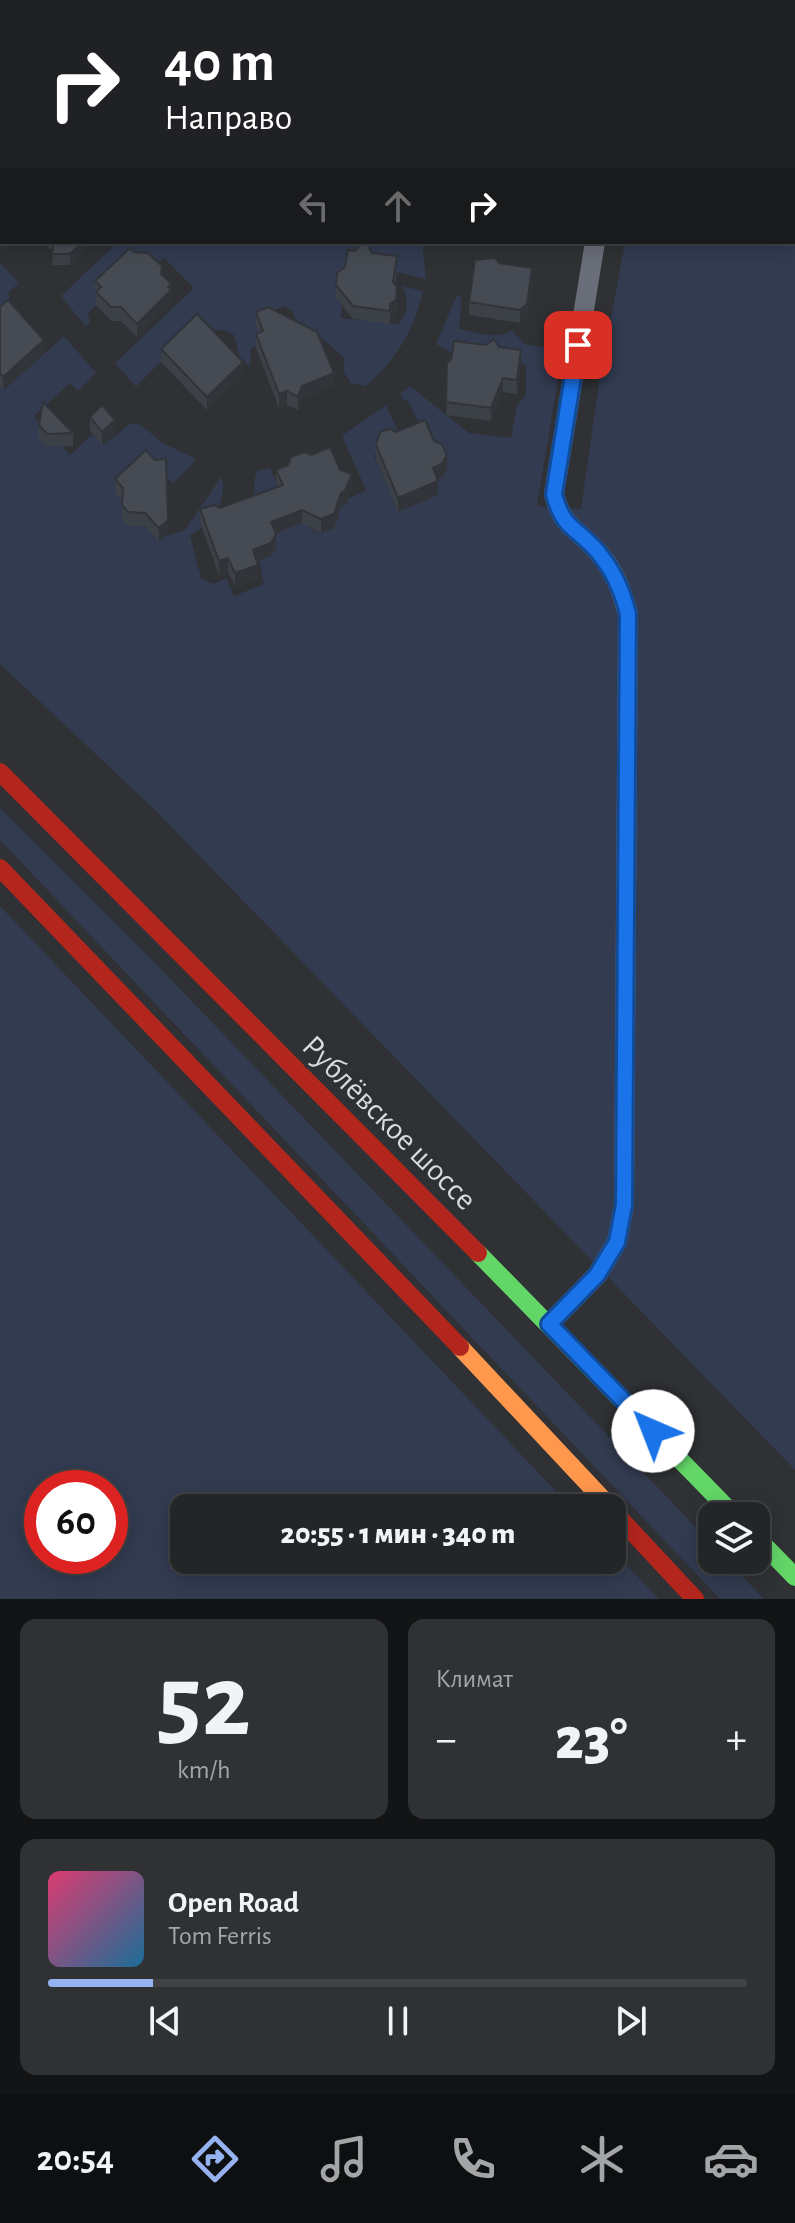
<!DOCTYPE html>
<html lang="ru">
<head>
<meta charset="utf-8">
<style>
	:root { --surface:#232527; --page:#2f3133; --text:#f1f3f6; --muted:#a3a5a7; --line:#404244; --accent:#95b2f1 }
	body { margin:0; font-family:"Alegreya Sans",sans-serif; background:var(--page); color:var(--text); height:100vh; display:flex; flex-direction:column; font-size:30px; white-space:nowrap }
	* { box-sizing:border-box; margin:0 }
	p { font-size:26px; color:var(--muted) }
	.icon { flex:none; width:44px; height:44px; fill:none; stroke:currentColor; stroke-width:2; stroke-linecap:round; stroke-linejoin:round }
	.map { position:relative; height:1599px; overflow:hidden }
	.panel { display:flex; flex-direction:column; gap:20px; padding:20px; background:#131415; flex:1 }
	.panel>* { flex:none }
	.banner { position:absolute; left:0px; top:0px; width:796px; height:244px; box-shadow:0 4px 20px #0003,0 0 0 2px var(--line); background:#202124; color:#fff; overflow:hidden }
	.tools { position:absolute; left:698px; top:1502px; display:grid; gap:16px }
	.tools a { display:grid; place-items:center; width:72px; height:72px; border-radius:16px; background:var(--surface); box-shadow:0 4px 20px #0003,0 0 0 2px var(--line); font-size:40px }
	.speed { position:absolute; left:24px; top:1470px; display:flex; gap:16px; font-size:40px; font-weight:700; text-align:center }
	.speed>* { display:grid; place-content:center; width:104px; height:104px; border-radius:50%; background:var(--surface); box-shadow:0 4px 20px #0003,0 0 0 2px var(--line); line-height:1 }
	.speed .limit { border:12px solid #d22; background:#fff; color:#111 }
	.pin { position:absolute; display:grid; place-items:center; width:68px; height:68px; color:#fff; margin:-34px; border-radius:16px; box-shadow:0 4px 12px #0006 }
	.me { position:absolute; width:88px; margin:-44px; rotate:316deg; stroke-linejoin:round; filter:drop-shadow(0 0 6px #0008) }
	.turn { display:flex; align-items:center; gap:28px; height:168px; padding:0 32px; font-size:36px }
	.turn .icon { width:104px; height:104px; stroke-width:2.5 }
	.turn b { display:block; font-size:56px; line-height:68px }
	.lanes { display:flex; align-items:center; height:76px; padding:0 32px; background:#0003; justify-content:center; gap:40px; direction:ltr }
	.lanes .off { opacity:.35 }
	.big { font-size:60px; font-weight:800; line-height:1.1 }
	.panel .widget { flex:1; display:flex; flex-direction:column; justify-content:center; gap:12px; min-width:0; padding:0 28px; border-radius:16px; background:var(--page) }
	.panel .dial { align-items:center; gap:0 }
	.dial b { font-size:104px; line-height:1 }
	.song { display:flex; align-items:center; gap:24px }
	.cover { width:96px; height:96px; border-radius:12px; background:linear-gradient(135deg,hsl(340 70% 55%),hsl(200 70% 35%)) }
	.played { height:8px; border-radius:4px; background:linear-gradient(90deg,var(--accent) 15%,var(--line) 15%) }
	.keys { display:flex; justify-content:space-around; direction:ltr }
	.heat { display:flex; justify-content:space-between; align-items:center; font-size:44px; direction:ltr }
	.panel .tiles { flex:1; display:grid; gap:20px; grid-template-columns:1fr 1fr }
	.widget:last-child { grid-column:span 2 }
	.trip { position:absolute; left:170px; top:1494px; width:456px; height:80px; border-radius:16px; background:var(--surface); box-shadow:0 4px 20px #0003,0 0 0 2px var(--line); font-weight:800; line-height:80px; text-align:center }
	.tabs { display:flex; height:128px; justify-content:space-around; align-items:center; background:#0e0f10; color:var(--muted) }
	.tabs .icon { width:56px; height:56px }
	.tabs .current { color:var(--accent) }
	.tabs b { font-size:36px; color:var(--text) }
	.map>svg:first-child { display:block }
	.green { fill:#323b50; fill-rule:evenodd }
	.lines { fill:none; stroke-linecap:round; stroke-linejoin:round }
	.street { stroke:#6a6e79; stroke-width:20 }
	.fast { stroke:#63d668; stroke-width:18 }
	.slow { stroke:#ff974d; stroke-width:18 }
	.jam { stroke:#b3261e; stroke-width:18 }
	.wall { fill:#3c4047 }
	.shaded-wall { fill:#313439 }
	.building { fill:#464a52; stroke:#313439; stroke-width:2 }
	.route-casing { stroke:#114b97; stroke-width:20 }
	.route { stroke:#1a73e8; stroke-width:14 }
	.labels { text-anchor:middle; stroke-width:8; stroke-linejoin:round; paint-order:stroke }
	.street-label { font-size:32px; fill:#d8dadd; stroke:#2e3035 }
</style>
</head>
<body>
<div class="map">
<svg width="795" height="1599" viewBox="0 0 795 1599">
	<rect width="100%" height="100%" fill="#2f3134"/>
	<path class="green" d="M708,0h87v1470l-641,-661 -154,-145v-278l4,4 60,-54 32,37 -18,18 -8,-8 -36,33 36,39 23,-21 10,11 28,-22 10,2 23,19 31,14 -4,8 -18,17 -10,-10 -21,49 14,17 29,-9 36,-53c6,15 -1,27 -7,42l-8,2 -4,7 -12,8 11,42 12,6 14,-6 7,18 30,-12c-5,-22 -17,-97 -6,-114l12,-2 25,58 11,-4 3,6 12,5 13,-6 5,-11 -2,-8 11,-5 -1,-4 19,-9 -24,-54 44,-31 17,37 -29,13 24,56 27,-78 -18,-33 -3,1 -4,-7 10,-8 59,47 42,5 6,-34 9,-9v-29l-5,-3 -67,-8 -18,-11 21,-49 5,3 -3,31c16,3 39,12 53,1l12,14 39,6 -26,156 44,3 18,-126 26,-141h169v-240h-86z
		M118,242h304l4,37 -30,-7 -60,26 6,8 -1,12 57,6c11,-13 11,-22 4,-38l21,5c-9,38 -27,71 -58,95l-14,-3 -8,-12 2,-12 -35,-32 -15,5 3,-6 -6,-15 -8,-5 -15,6 -1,31 -17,5 -1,19 -9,-9 -7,9 5,-13 -5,-19c-31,-21 -77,31 -98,52l-21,-24 79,-75 -30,-30c-23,22 -54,33 -76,55l2,9 -4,5 -25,-31z
		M0,263l19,20 -11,10 2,5 -10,10z
		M0,808l160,160 552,576v16h15l37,39h-44l-720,-759z
		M0,906l572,602h-388v52h428v-10l47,49h-659zM42,1488h68v68h-68z"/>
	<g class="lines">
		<path class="street" d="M662,2v-2
			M549,1324l48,-49 20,-33 7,-37 4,-591c-7,-25 -13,-42 -30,-62 -21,-25 -35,-22 -44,-58l41,-252"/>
		<path class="fast" d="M478,1253l257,263
			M756,1537l39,40"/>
		<path class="slow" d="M460,1347l151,161"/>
		<path class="jam" d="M0,772l478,481
			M0,868l460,479
			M612,1510l83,89"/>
	</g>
	<path class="wall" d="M296,0h53l-1,2h-50z
		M44,242h50l-24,23h-18l1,-13z
		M134,252l27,22 10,9v21l-34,33 -16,-16h-10l-15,-16 -1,-24z
		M372,253l25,17 -2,14 2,16 -1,14 -6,4v6l-37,-5 -17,-21v-13z
		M499,263l33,18 -5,37 -7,5 -51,-8v-13z
		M0,307l44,47 -41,36 -3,-4z
		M256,312l78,74 -32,13 -4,11 -11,-5 -8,3 -23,-60v-14l3,-1 -3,-8z
		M499,347l22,16 -4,31 -14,-2 -12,29 -45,-6 1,-52z
		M161,349l82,27 -36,34 -46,-48z
		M90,417l25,16 -13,12 -12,-14z
		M39,425l34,8v13l-26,1 -8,-8z
		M396,432l38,9 13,27 -4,9 -5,2v16l-40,17 -22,-53v-14z
		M276,470h64l12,18 -7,17 -4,1 -7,22 -13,5 -19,-10 -26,11v14l-5,8 -14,6 1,16 -23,9 -7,-15 -9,3 -19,-53v-13l20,-1 58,-21 -2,-3z
		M115,479l53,54 -9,9 -14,-16h-17l-6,-8v-17l-7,-9z"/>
	<path class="shaded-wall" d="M318,0h10v2h-13z
		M338,0h11l-1,2h-10z
		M2,127v13l-2,2v-13z
		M82,242h12l-24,23v-11z
		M532,268v13l-5,37 -7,5v-13z
		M171,283v21l-34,33v-13z
		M397,287l-1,27 -6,4v6v-20z
		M44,340v14l-41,36v-13z
		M521,350v13l-4,31v-14z
		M243,362v14l-36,34v-13z
		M334,373v13l-32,13 -4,11v-13l4,-11z
		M503,378v14l-12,29v-13z
		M287,391v14l-8,3v-14z
		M115,420v13l-13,12v-13z
		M447,455v13l-4,9 -10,4v-13z
		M352,474v14l-7,17 -4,1 -7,22 -13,5v-14z
		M438,481v14l-40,17v-14z
		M302,510v13l-31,12v-13z
		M168,520v13l-9,9v-14z
		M276,534v14l-5,8 -18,7v-13z
		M228,558v14l-9,3v-14z
		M258,565v13l-23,9v-14z"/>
	<path class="building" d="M68,0h45l2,2h-49z
		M306,0h12l-3,2h-8z
		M487,0h50l-1,2h-53z
		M0,108l2,2v17l-2,2z
		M54,242h28l-12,12h-18z
		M363,242h3l6,11 25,3 -4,26 4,5 -1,13 -6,4v7l-37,-5 -17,-21 1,-12 8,-6 3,-17 7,1z
		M130,248l4,4 14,1 14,13 -1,8 10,9 -3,4 3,3 -34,34 -16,-17h-10l-15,-15 5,-5 -6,-6z
		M495,258l4,5 33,5 -5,36 -7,6 -51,-8 6,-42z
		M8,300l36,40 -41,37 -3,-4v-66z
		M268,307l49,25 17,41 -32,13 -4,11 -11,-6 -8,3 -23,-60 7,-3 -7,-19z
		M197,314l46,48 -36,35 -46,-48z
		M494,339l5,8 22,3 -4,30 -14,-2 -12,30 -45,-6 1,-39 4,-3 3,-19 32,4z
		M43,402l30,31 -26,1 -8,-9z
		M102,405l13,15 -13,12 -12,-15z
		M425,420l9,21 8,3 5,11 -4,8 -10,5 5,13 -40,17 -22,-53 4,-13 10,-3 6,3z
		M330,447l10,23 12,4 -7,17 -4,2 -7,21 -13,5 -19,-9 -31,12 5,12 -5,9 -18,7 5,15 -23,8 -7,-15 -9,3 -19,-52 14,-4 6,3 63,-23 -7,-15 12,-5 3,-8 13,-5 8,3z
		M146,450l9,10 11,-1 2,61 -9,8 -14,-15 -17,-1 -6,-7 1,-17 -8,-9z"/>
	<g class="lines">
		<defs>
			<path id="route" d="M578,345l-24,149c9,36 23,33 44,58 16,20 24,38 30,62l-4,591 -7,37 -20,33 -48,49 104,107"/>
		</defs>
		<use href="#route" class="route-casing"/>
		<use href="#route" class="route"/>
	</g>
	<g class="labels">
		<g class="street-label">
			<text transform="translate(390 1122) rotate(45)" y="11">Рублёвское шоссе</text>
		</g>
	</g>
</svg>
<div class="tools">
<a><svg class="icon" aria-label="layers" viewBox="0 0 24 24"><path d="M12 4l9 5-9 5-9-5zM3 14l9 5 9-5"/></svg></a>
</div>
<div class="speed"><div class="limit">60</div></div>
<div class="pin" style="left:578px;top:345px;background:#d93025"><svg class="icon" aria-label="arrive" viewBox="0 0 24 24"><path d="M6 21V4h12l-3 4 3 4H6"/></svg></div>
<svg class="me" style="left:653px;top:1431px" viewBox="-20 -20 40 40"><circle r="19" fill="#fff"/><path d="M0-13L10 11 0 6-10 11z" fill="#1a73e8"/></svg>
<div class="trip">20:55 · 1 мин · 340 m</div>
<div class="banner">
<div class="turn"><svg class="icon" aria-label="right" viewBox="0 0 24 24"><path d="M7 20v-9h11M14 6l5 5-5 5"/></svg><div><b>40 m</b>Направо</div></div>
<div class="lanes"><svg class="icon off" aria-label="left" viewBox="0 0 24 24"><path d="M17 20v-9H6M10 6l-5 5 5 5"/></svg><svg class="icon off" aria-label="ahead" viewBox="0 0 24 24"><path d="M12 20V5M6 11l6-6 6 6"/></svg><svg class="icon" aria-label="right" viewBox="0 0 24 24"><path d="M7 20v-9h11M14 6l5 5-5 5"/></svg></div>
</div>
</div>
<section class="panel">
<div class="tiles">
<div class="widget dial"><b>52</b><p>km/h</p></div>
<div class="widget"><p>Климат</p>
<div class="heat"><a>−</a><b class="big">23°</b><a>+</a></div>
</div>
<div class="widget">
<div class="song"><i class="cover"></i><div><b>Open Road</b><p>Tom Ferris</p></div></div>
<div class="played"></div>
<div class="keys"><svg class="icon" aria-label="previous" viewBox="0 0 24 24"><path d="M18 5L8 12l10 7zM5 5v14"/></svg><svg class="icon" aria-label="pause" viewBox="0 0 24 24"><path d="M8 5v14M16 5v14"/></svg><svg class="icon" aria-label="next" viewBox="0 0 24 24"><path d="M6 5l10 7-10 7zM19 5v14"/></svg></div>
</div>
</div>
</section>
<nav class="tabs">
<b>20:54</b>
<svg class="icon current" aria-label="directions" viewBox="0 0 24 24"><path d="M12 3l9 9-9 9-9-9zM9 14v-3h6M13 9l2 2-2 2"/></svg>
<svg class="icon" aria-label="music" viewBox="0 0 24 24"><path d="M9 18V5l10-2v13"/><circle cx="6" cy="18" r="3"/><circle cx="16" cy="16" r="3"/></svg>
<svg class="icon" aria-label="phone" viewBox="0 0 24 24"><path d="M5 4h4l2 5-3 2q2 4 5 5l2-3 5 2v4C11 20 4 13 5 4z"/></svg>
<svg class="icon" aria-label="climate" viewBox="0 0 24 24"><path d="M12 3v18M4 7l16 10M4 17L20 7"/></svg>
<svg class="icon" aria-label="car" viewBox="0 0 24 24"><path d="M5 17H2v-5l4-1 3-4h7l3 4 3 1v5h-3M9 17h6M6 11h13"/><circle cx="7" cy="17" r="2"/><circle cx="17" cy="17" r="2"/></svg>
</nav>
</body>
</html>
